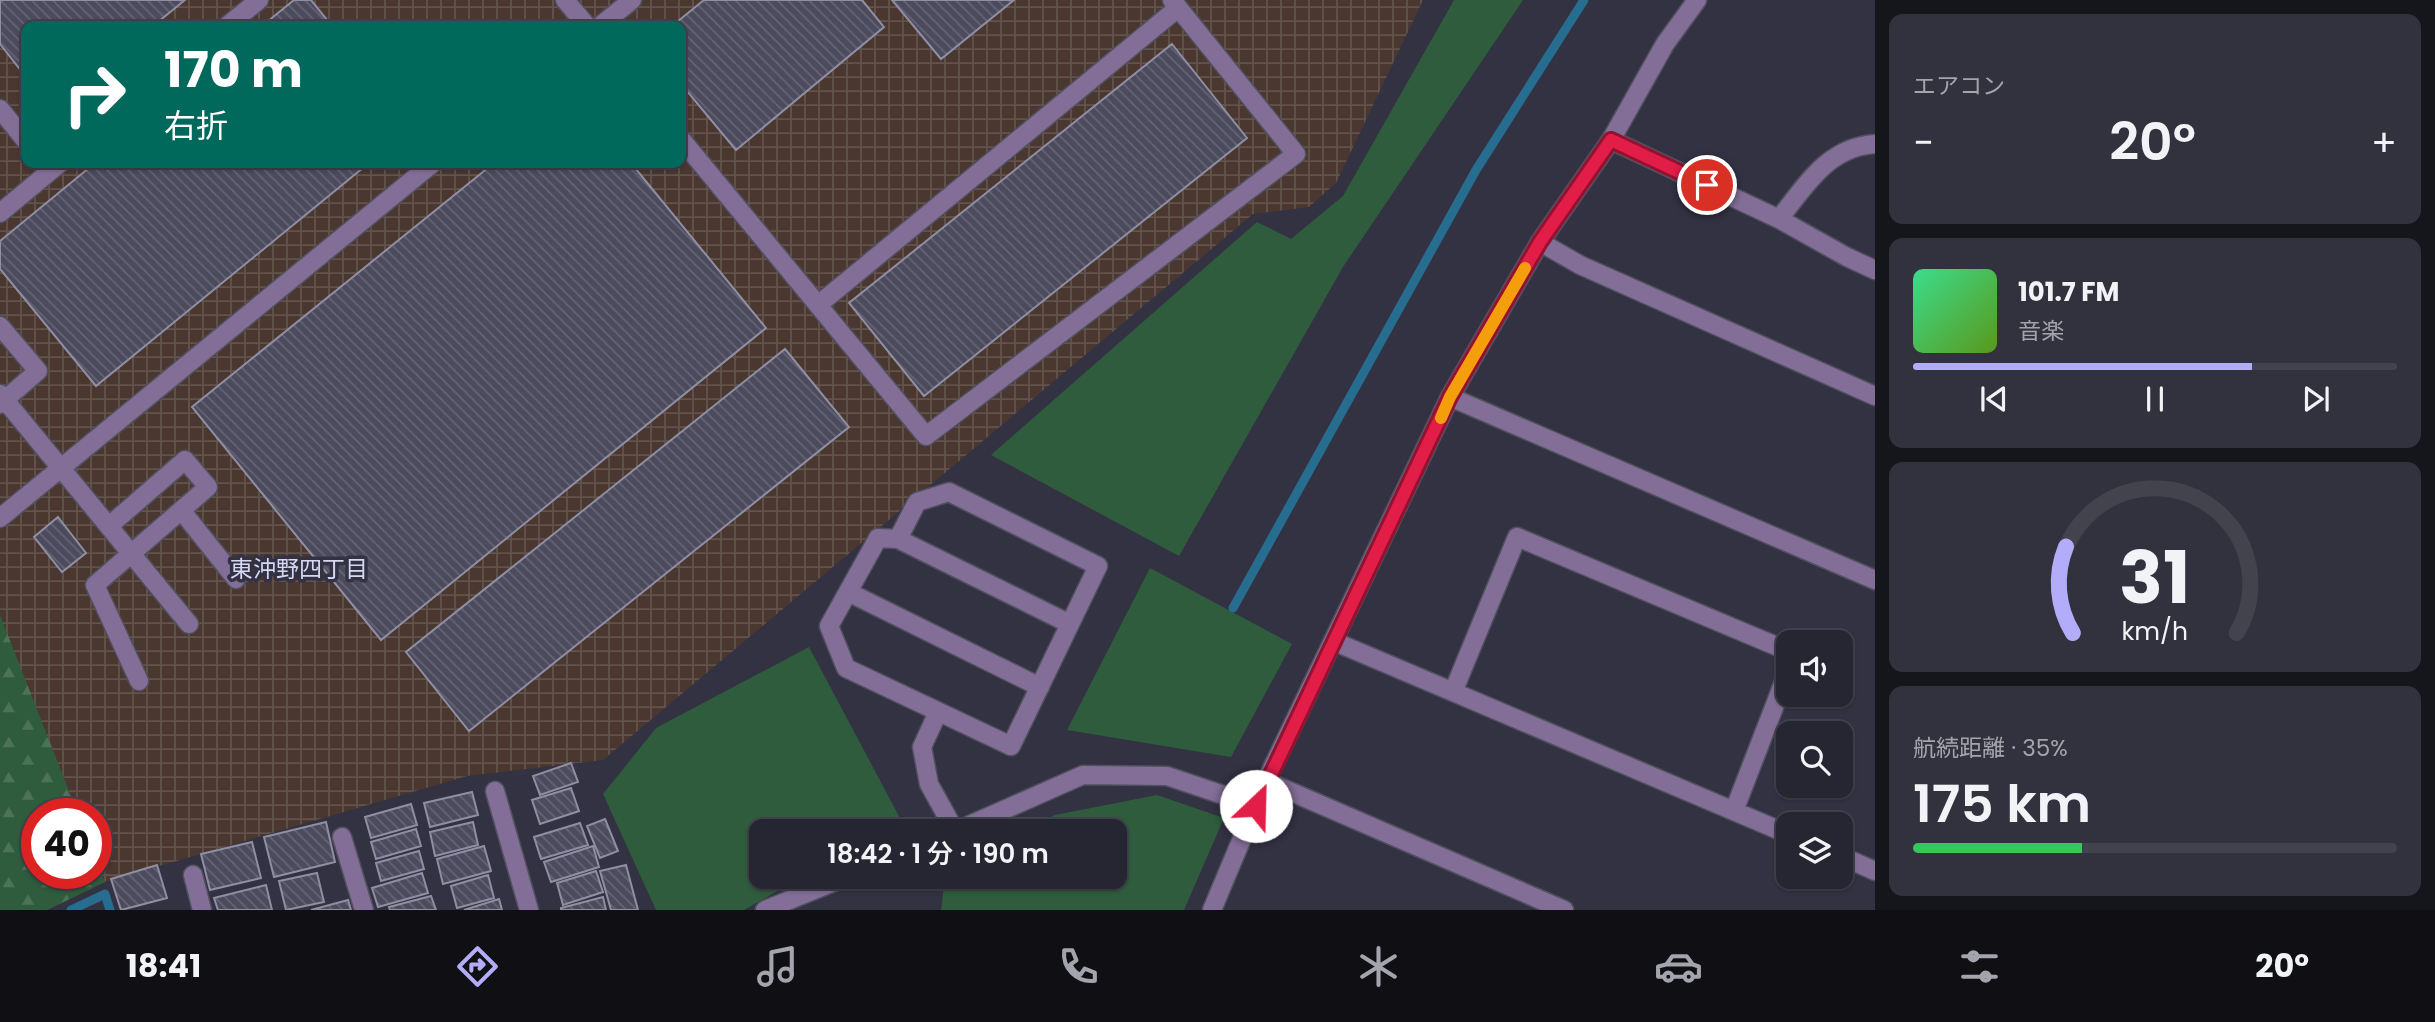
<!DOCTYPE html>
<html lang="ja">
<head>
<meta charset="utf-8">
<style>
	:root { --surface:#262632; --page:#32323e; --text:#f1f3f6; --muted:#a4a5ac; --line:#42434d; --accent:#b3adf9 }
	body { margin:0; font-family:Poppins,"Noto Sans JP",sans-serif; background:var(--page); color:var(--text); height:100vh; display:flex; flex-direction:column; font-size:26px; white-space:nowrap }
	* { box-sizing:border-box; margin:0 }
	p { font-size:23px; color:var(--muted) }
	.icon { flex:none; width:38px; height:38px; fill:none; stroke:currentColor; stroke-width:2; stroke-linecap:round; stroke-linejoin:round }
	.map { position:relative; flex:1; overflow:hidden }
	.panel { display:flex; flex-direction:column; gap:14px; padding:14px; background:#15151c; width:560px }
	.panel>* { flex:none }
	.top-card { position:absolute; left:21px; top:21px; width:665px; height:147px; border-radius:14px; box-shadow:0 2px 5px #0004,0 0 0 2px var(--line); background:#00695c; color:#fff; overflow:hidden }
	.controls { position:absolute; left:1776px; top:630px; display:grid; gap:14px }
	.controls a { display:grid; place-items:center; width:77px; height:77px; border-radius:14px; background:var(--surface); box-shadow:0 2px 5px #0004,0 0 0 2px var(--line); font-size:35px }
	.speed { position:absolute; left:21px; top:798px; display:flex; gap:14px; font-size:35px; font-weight:700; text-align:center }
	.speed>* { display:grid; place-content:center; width:91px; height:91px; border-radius:50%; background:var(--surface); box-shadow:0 2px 5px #0004,0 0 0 2px var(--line); line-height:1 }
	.speed .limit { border:10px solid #d22; background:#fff; color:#111 }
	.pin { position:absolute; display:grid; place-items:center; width:60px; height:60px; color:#fff; margin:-30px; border:4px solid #fff; border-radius:50%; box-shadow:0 2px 7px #0007 }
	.me { position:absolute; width:77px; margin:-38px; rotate:24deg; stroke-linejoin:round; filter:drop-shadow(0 0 5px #0008) }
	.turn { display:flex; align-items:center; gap:24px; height:147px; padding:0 28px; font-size:32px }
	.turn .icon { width:91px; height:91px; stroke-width:2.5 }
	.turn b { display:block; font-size:49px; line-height:60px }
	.big { font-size:52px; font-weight:600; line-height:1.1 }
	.panel .card { flex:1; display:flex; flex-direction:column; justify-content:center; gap:10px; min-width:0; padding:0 24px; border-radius:14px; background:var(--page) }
	.panel .dial { align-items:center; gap:0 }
	.dial svg { height:182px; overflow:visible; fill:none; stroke:var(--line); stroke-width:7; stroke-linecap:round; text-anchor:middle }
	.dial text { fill:var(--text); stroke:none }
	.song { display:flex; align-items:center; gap:21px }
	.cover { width:84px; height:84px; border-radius:10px; background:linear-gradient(135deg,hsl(150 70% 55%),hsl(90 70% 35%)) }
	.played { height:7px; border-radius:4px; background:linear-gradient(90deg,var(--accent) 70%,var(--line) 70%) }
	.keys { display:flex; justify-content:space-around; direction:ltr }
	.heat { display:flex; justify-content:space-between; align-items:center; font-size:38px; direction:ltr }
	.charge { height:10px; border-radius:5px; background:linear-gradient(90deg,#34c759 35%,var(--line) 0) }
	.trip { position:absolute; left:749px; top:819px; width:378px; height:70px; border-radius:14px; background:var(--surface); box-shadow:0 2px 5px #0004,0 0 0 2px var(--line); font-weight:600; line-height:70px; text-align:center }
	.dock { display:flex; height:112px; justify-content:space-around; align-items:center; background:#0f0f14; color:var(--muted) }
	.dock .icon { width:49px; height:49px }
	.dock .on { color:var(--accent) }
	.dock b { font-size:32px; color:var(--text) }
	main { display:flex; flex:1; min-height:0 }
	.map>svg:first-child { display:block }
	.industrial { fill:url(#industrial-grid); fill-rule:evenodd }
	.grass { fill:#2f5c3c }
	.forest { fill:url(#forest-firs) }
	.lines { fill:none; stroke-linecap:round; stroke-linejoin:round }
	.stream { stroke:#266d90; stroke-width:9 }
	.building { fill:url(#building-back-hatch); stroke:#8f8ea2; stroke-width:2 }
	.minor-casing { stroke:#51505f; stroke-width:21 }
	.minor { stroke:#836e97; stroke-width:18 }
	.route-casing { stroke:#92132f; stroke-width:18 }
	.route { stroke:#e11d48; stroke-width:12 }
	.slow { stroke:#f59e0b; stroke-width:12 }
	.labels { text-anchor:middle; stroke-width:7; stroke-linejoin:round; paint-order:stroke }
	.neighbourhood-label { font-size:23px; fill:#d7d6f3; stroke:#333243 }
</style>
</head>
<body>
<main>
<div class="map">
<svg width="1875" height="910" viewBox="0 0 1875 910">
	<defs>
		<pattern id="industrial-grid" width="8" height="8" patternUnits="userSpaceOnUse" patternTransform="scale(1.75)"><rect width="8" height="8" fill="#4a372f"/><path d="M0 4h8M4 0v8" fill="none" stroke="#63534d"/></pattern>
		<pattern id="forest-firs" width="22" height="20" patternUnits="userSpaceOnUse" patternTransform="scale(1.75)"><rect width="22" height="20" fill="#2f5c3c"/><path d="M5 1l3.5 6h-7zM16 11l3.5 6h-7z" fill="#4c7358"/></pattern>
		<pattern id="building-back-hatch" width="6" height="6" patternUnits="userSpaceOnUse" patternTransform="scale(1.75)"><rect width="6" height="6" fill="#4c4b5d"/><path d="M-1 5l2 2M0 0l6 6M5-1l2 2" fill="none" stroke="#656474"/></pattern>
	</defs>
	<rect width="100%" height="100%" fill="#333243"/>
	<path class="industrial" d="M0,0h1423l-87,183 -27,24 -56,7 -650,546 -136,16 -362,106 -58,28h-47zM26,26h655v137h-655zM37,814h59v59h-59z"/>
	<path class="grass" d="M1454,0h69l-180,267 -164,289 -188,-101 266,-233 34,17 52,-43z
		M1150,568l142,76 -61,113 -164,-27z
		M809,647l92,173 -19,11h-121v46h41l-58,33h-88l-53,-116 53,-66z
		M1157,795l67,23 -40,92h-243l4,-33h170v-46h-98l38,-16z"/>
	<path class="forest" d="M0,615l78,199h-41v59h59v-13l9,22 -58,28h-47z"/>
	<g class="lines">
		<path class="stream" d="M1233,608l243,-438 108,-170
			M71,910l34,-16 5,16"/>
	</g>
	<path class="building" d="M0,0h185l-32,26h-127v51l-26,-33z
		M294,0h17l21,26h-70z
		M704,0h158l22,27 -148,123 -55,-66v-58h-9z
		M892,0h122l-73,59z
		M1172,44l75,94 -323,258 -75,-93z
		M95,163h274l-273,223 -96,-117v-28z
		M494,163h137l135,165 -385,312 -189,-233z
		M785,349l64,78 -380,304 -63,-79z
		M58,517l28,36 -24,19 -28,-35z
		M571,763l7,19 -38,13 -7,-19z
		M571,788l8,23 -39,13 -8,-24z
		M472,792l6,23 -48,12 -6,-24z
		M411,804l6,21 -46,13 -6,-21z
		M605,819l13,32 -18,7 -13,-32z
		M326,822l9,40 -61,15 -10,-40z
		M473,822l5,23 -43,11 -5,-24z
		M580,823l8,22 -47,14 -7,-22z
		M416,829l5,17 -45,13 -5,-17z
		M252,842l9,36 -51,12 -9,-36z
		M484,846l7,25 -48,13 -6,-25z
		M593,846l6,21 -48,15 -7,-20z
		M419,851l5,18 -43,12 -5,-18z
		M157,865l10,33 -46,12 -10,-31z
		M626,865l12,45h-27l-11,-39z
		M596,871l7,21 -40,13 -6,-22z
		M317,873l7,29 -38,8 -7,-29z
		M422,873l6,20 -50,14 -6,-19z
		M488,875l6,23 -37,10 -6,-22z
		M266,885l6,25h-54l-4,-12z
		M431,896l5,14h-46l-1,-3z
		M603,897l3,13h-45v-2z
		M499,899l3,11h-38z
		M348,900l3,10h-40z"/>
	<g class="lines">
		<defs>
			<path id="minor" d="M565,0l22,26
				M227,26l32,-26
				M600,26l32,-26
				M0,109l26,32
				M681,139l245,297 370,-282 -124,-154
				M1611,140l168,79 68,38 28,13
				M0,213l60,-50
				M1779,219c27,-34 49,-72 96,-75
				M1540,242l40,23 295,131
				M818,305l360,-297
				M0,326l38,45 -38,33
				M0,394l189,230
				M1450,397l425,183
				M181,510l55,69
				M0,518l433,-355
				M109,526l76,-66 23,27 -113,98 44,96
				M898,539l-20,-1 -49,88 17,42 165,78 87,-180 -149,-74 -32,10 -19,37 172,85
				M848,592l192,95
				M1333,641l455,193
				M1453,692l64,-155 271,114
				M938,712l-16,35 7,37 26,47
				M1266,781l298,129
				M495,791l34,119
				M1734,811l54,-140
				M956,831l127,-56 84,1 89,30
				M342,837l22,73
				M1841,856l34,15
				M193,875l9,35
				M765,910l81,-33
				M1212,910l54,-129 184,-384 90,-155 71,-102 54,-96 32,-44"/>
		</defs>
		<use href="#minor" class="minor-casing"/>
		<use href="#minor" class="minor"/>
	</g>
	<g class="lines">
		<defs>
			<path id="route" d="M1256,806l194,-409 90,-155 71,-102 96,45"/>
		</defs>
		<use href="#route" class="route-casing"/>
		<use href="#route" class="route"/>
		<path class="slow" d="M1441,418l9,-21 75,-129"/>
	</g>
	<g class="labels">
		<g class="neighbourhood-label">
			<text x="299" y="577">東沖野四丁目</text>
		</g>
	</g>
</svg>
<div class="controls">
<a><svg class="icon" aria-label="sound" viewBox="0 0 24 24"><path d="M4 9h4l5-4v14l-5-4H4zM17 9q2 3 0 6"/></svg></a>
<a><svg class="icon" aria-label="search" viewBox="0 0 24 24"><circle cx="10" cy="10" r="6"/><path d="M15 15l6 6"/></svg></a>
<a><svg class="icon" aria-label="layers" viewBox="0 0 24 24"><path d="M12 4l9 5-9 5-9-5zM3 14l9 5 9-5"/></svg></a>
</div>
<div class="speed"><div class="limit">40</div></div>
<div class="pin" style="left:1707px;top:185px;background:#d93025"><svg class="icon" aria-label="arrive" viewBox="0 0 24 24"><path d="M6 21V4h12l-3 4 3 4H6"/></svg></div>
<svg class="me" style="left:1256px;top:806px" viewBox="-20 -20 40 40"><circle r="19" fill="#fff"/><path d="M0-13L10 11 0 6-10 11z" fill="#e11d48"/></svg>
<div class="trip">18:42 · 1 分 · 190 m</div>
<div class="top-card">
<div class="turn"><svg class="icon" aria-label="right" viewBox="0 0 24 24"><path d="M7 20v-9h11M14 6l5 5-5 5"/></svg><div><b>170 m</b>右折</div></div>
</div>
</div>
<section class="panel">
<div class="card"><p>エアコン</p>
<div class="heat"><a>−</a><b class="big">20°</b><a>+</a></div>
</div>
<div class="card">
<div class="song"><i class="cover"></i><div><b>101.7 FM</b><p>音楽</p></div></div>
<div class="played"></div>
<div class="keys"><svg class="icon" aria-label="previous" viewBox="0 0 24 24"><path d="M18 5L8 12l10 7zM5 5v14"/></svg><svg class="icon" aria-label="pause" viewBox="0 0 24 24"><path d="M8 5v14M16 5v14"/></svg><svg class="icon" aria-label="next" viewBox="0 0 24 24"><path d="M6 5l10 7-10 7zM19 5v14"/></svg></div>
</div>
<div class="card dial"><svg viewBox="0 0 100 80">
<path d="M14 69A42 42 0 1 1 86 69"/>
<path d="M14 69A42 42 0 0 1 11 31" stroke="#b3adf9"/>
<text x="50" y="56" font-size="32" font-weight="700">31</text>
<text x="50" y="72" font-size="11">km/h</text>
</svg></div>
<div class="card"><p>航続距離 · 35%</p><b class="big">175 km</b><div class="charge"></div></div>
</section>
</main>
<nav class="dock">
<b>18:41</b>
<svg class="icon on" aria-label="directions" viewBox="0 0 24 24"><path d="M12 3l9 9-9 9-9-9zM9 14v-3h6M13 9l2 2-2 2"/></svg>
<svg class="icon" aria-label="music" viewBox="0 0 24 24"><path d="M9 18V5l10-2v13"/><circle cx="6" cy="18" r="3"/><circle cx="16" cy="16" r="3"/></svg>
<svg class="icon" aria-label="phone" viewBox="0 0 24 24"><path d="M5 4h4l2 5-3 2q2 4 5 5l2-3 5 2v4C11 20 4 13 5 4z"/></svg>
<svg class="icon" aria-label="climate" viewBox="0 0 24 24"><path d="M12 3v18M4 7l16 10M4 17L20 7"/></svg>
<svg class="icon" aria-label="car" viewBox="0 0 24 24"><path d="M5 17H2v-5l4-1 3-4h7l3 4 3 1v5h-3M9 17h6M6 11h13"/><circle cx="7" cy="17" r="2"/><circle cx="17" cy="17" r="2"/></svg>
<svg class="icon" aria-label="filters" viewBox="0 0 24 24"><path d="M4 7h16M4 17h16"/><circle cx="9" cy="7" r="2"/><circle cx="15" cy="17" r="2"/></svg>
<b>20°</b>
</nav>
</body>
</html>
